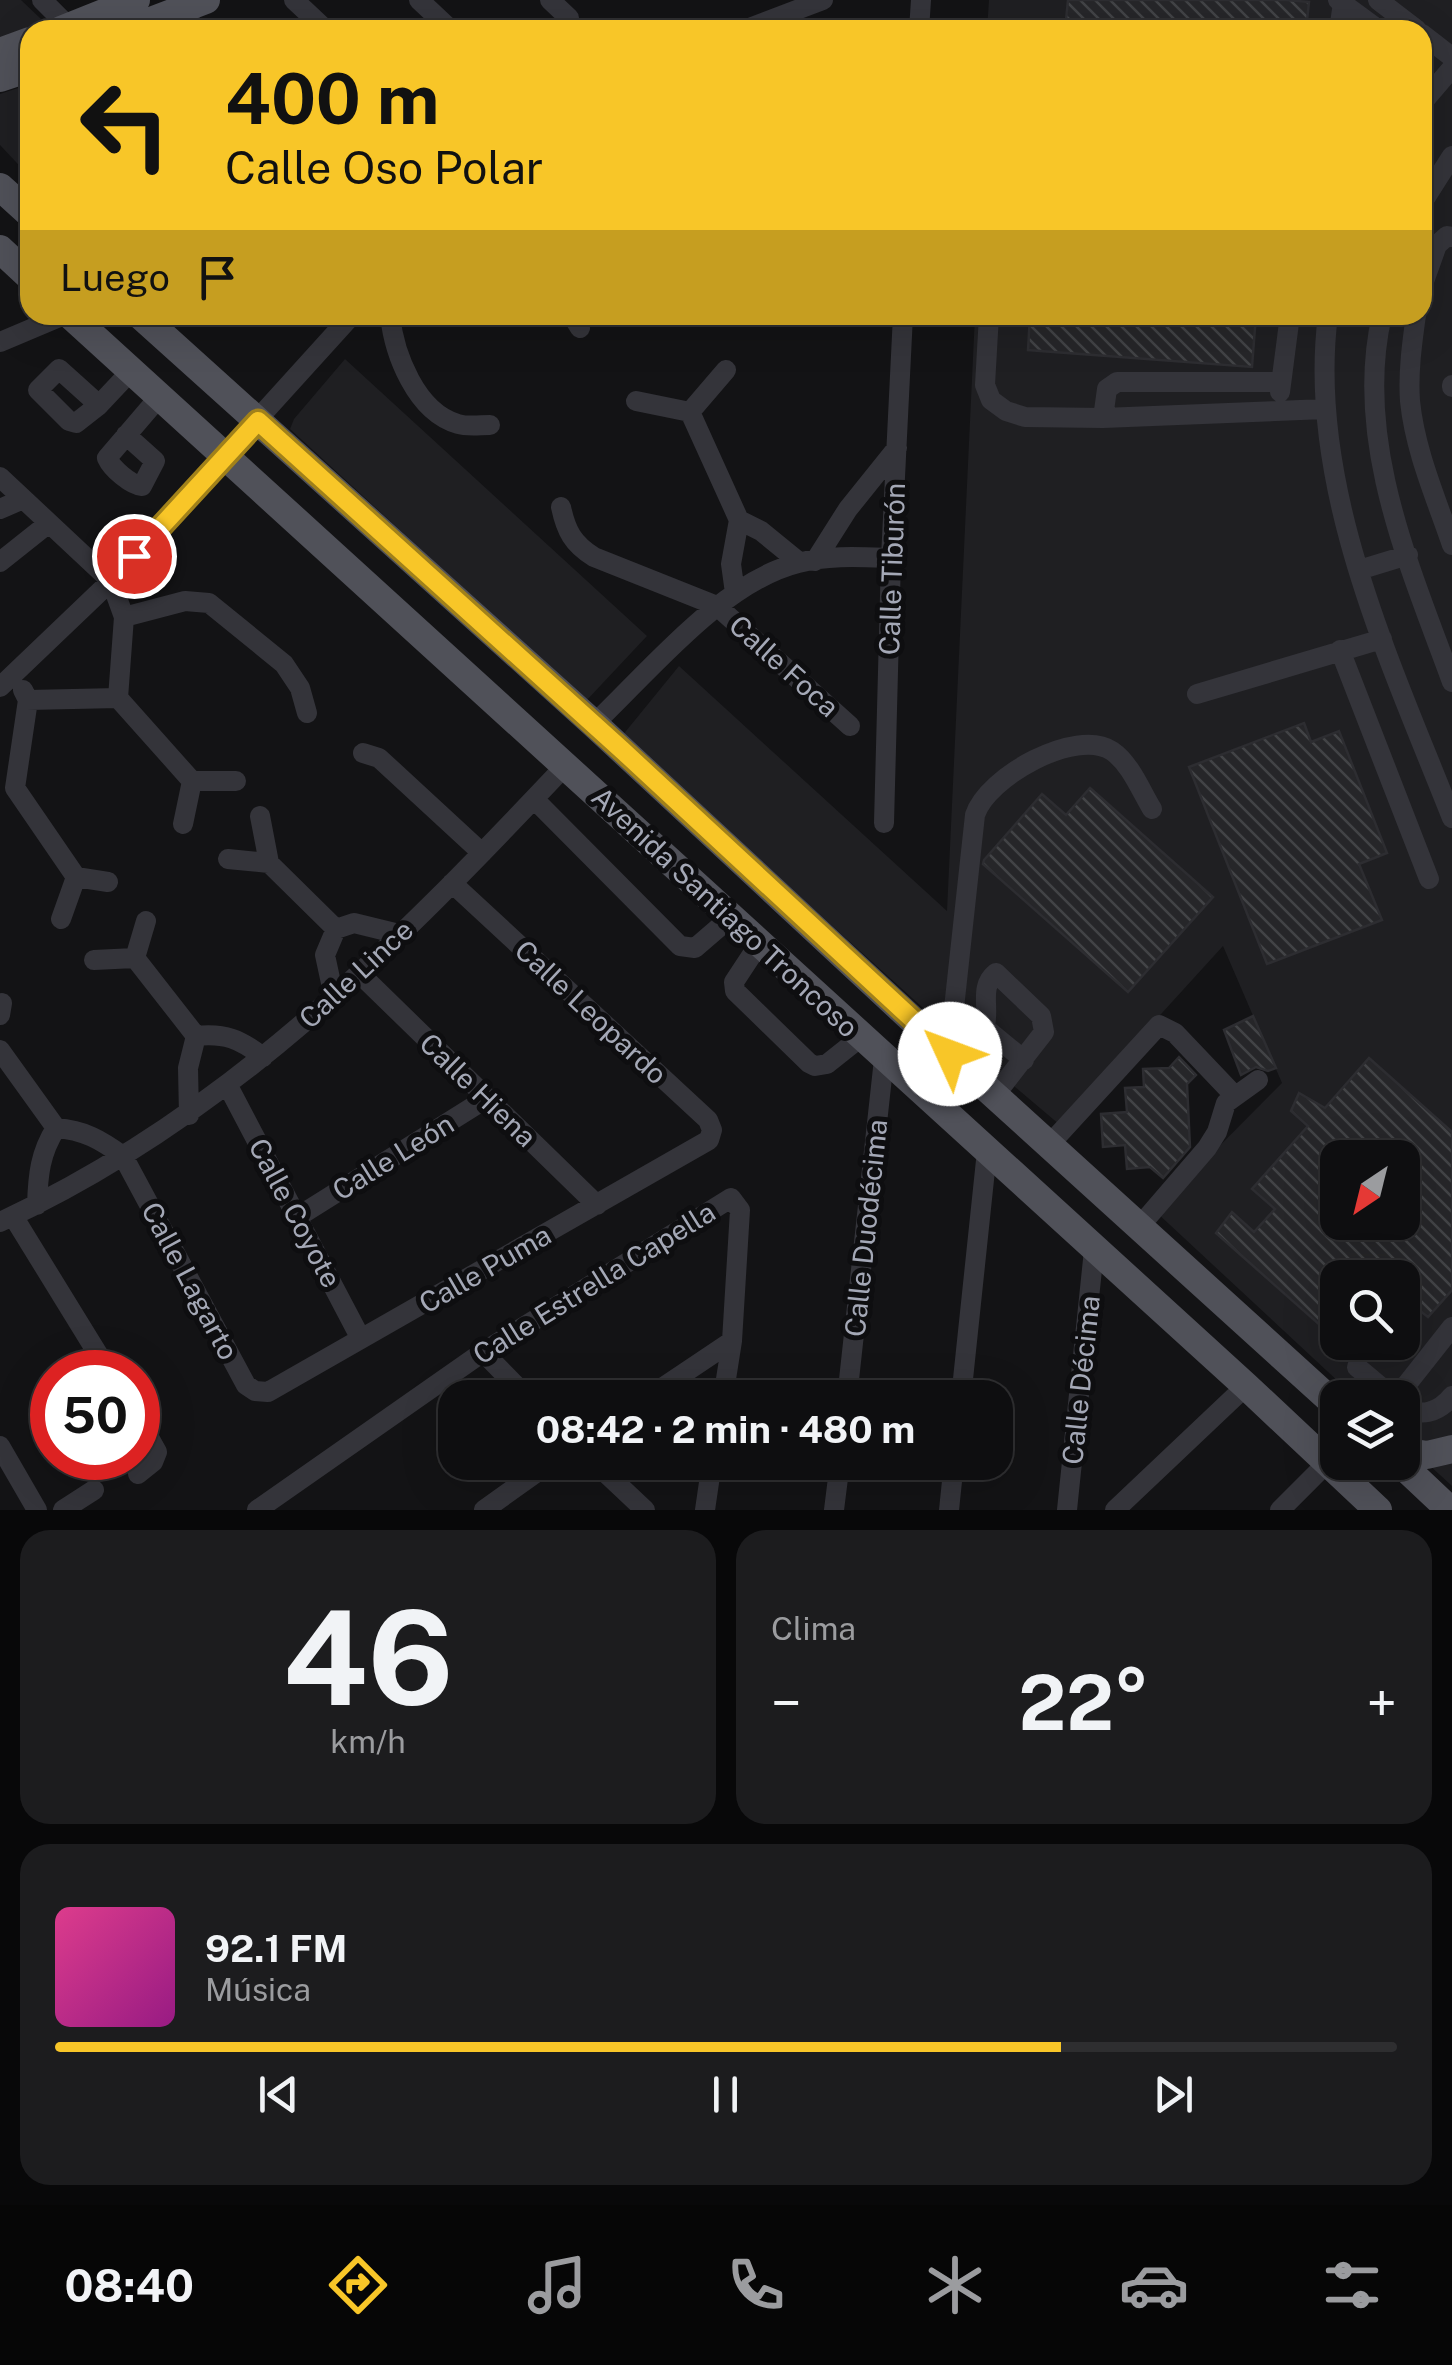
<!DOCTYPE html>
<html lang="es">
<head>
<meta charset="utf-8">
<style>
	:root { --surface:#0e0e10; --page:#1c1c1e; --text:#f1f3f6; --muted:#9b9c9f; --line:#2e2e30; --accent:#f8c628 }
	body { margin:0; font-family:"Public Sans",sans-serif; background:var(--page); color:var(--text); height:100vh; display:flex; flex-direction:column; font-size:38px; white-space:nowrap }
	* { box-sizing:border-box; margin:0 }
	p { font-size:32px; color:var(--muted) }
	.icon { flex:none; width:55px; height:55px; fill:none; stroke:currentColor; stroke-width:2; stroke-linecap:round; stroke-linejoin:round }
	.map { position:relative; height:1510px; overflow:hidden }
	.drawer { display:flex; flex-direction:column; gap:20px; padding:20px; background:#080809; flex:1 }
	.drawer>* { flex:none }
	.banner { position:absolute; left:20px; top:20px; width:1412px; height:305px; border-radius:30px; box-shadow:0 10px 40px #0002,0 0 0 2px var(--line); background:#f8c628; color:#111; overflow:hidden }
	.needle { width:65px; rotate:215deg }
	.tools { position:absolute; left:1320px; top:1140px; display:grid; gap:20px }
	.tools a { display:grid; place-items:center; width:100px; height:100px; border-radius:20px; background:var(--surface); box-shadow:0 10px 40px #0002,0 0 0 2px var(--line); font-size:50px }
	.speed { position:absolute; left:30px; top:1350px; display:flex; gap:20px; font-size:50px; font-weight:700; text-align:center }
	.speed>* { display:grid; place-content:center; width:130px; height:130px; border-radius:50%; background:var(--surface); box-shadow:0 10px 40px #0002,0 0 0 2px var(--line); line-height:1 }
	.speed .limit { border:15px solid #d22; background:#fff; color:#111 }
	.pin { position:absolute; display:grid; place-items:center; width:85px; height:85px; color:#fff; margin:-42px; border:5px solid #fff; border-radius:50%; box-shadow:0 2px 10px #0007 }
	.me { position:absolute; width:110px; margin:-55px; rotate:313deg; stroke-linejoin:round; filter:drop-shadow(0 0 8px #0008) }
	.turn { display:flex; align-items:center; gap:35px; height:210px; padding:0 40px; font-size:45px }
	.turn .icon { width:130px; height:130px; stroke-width:2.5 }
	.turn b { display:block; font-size:70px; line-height:85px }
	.then { display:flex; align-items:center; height:95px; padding:0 40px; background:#0003; gap:20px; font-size:38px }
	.big { font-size:75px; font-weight:700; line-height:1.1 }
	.drawer .widget { flex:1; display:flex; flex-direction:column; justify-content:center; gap:15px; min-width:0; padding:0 35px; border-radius:30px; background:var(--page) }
	.drawer .dial { align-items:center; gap:0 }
	.dial b { font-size:130px; line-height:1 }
	.song { display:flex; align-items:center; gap:30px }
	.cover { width:120px; height:120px; border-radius:15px; background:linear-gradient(135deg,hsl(330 70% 55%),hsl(310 70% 35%)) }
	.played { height:10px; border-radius:5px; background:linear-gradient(90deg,var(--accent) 75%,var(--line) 75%) }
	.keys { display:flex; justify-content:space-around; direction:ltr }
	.heat { display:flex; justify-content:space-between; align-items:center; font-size:55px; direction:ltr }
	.drawer .tiles { flex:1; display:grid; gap:20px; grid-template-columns:1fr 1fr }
	.widget:last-child { grid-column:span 2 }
	.trip { position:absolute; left:438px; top:1380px; width:575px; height:100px; border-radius:30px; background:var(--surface); box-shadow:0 10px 40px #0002,0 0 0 2px var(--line); font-weight:700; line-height:100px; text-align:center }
	.tab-bar { display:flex; height:160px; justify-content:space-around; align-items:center; background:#060606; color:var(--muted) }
	.tab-bar .icon { width:70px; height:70px }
	.tab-bar .current { color:var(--accent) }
	.tab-bar b { font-size:45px; color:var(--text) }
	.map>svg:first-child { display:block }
	.built { fill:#1f1f22; fill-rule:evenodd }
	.building { fill:url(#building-back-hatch); stroke:#2d2d31; stroke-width:2.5; fill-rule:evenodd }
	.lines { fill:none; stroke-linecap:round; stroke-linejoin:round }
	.minor { stroke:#34343a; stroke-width:20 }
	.major { stroke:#505159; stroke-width:28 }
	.route-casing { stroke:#a1811a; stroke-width:25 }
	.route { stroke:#f8c628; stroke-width:18 }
	.labels { text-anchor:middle; stroke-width:10; stroke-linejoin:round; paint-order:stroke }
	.street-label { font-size:28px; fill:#a4a8b6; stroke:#0e0e10 }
</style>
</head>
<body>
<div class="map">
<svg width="1452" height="1510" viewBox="0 0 1452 1510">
	<defs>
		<pattern id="building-back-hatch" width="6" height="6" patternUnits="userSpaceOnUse" patternTransform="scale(2.5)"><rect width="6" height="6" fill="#262629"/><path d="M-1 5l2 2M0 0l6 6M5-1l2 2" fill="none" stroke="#424346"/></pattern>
	</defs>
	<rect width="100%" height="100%" fill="#131315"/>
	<path class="built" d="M0,0h21l20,19 -23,14 -18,6z
		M989,0h463v1486l-49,-45 -1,-43 -47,-1 -200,-186 127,-128 -59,-137 -163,179 -118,-100 -320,-289 57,-70 268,245 28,-596h447v-285h-435zM1338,1158h64v64h-64zM1338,1278h64v64h-64z
		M30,84v93l-30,-32v-51z
		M345,359l302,277 -61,65 -296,-272 4,-10z"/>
	<path class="building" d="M1068,0h218l23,2 -3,28h-241z
		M1030,315h226l-4,52 -224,-17z
		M1304,723l7,19 28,-11 48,122 -28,11 23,56 -115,44 -78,-197z
		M1090,788l123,109 -85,95 -145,-128 1,-4 58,-66 24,21z
		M1253,1016l23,52 -8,3 -12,-4 -15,8 -17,-45z
		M1179,1057l17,18 -9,9 3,63 -27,31 -13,-11 -23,2 -2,-24 -22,2 -2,-33 26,-2 -2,-24 19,-1 -1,-18 26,-1z
		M1369,1058l83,74v158l-24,27 -9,-7 -17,18v-50h-64v63l-122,-108 16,-21 22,20 21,-23 -23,-20 56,-63 -17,-15 8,-18 26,15zM1338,1158h64v64h-64z"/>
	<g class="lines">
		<path class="minor" d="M42,0l30,30
			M294,0l32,30
			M419,0l32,30
			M550,0l19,18
			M1338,0l41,30
			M1378,0l39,30
			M179,11l19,19
			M744,30l79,-30
			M919,30l2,-30
			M1339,30l4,-27
			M1422,34l30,23
			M1422,103l30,-35
			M1422,203l30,-47
			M1422,287l15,-42 10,-9 5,1
			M390,315c4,39 26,97 68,109 10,3 22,1 32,1
			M572,315l8,13
			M989,315l-4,70 6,15 15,11 19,6 78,1 222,-9
			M1328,315c-22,170 63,348 124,503
			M1382,315c-29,125 28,252 70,367
			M1416,315c-4,28 -8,58 -6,86 5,50 26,97 42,144
			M0,342l64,-27
			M1452,385v2
			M1280,392l10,-77
			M636,401l54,11 49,108 -8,44 4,29
			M99,405l-40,-36 -21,21 31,31 7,2 23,-18 32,-34
			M690,412l36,-42
			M1103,418l4,-29 10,-7h163
			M126,435l29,26 -13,25c-11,-1 -30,-17 -35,-28l53,-62
			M0,477l111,104 13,36 -6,81 -90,2
			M561,507c5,24 12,37 33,50l123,49 133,120
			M0,509l23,-10
			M739,520l22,11 38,31
			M815,561l33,-52 49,-61
			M0,562l49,-39
			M1359,570l49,-15
			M124,617l61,-16 24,2 75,61 16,24 7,25
			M1340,650l89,229
			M0,687l111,-106 241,-266
			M23,690l5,10 -13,88 61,89 32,5
			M1197,694l185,-55
			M118,698l74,83
			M594,724c56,-53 128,-142 204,-161 30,-8 63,-6 93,-5
			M363,753l16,5 103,95
			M534,799l146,147 15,2 36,-31
			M884,823l7,-265 12,-243
			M183,824l9,-43h44
			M228,859l41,4 -9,-47
			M269,863l67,66
			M61,919l15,-42
			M759,944l-25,38 1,9 74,72 6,3 12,-2 34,-27
			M135,958l61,78
			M135,958l11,-37
			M94,960l41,-2
			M360,974l237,231
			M334,997l-9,-42 11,-26 18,-6 45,11
			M0,1015l2,-12
			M985,1028l39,32
			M196,1036c29,-3 44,3 67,21
			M0,1050l56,78
			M949,1054l26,-239c12,-38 101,-88 137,-64 18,12 29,40 40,58
			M961,1065c7,-11 19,-24 23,-36 7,-19 -6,-42 12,-56l45,43 3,16 -49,63
			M228,1086l133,253
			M189,1115l-1,-47 8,-32
			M56,1128c28,2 45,12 67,28l123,229 9,6 13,1 441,-252 3,-10 -4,-10 -256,-237
			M1049,1145l110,-120 16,8 59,62
			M37,1205c1,-30 3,-52 19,-77
			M13,1216l96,156
			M299,1216l188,-118
			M0,1222c228,-105 396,-277 566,-457
			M1139,1227l68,-79 10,-16 9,-29 32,-23
			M483,1352l45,46
			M1357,1367l37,31
			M647,1398l85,-57
			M847,1398l37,-339
			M961,1398l26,-247
			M1396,1398l56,-71
			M1402,1405c18,14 37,7 50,-9
			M138,1418l19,34 -4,10 -15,12
			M0,1446l37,64
			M594,1462l51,48
			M63,1510l31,-20
			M257,1510l226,-158 248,-154 9,12 -8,131 -9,57
			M484,1510l67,-48
			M705,1510l7,-48
			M834,1510l6,-48
			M949,1510l5,-48
			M1067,1510l27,-260
			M1115,1510l131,-124
			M1280,1510l48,-48"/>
		<path class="major" d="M61,30l75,-30
			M127,30l79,-30
			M0,52l30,-11
			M0,78l30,-10
			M0,187l30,27
			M0,249l30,28
			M70,315l1176,1071 132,124
			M140,315l454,409 367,341 377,342
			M1402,1451l25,4 25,-6
			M1399,1462l51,48"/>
	</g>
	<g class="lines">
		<defs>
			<path id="route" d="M134,556l124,-135 364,329 328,304"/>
		</defs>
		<use href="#route" class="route-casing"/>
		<use href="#route" class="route"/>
	</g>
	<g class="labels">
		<g class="street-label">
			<text transform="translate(892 569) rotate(-88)" y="10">Calle Tiburón</text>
			<text transform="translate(784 666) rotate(42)" y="10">Calle Foca</text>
			<text transform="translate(725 912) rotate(43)" y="10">Avenida Santiago Troncoso</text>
			<text transform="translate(356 974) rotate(-43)" y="10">Calle Lince</text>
			<text transform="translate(591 1012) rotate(43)" y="10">Calle Leopardo</text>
			<text transform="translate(478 1090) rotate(44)" y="10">Calle Hiena</text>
			<text transform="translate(393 1157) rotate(-32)" y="10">Calle León</text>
			<text transform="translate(295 1213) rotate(62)" y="10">Calle Coyote</text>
			<text transform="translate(866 1228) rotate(-84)" y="10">Calle Duodécima</text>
			<text transform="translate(485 1269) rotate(-30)" y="10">Calle Puma</text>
			<text transform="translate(190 1281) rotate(62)" y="10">Calle Lagarto</text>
			<text transform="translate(594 1283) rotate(-32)" y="10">Calle Estrella Capella</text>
			<text transform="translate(1081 1380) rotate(-84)" y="10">Calle Décima</text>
		</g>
	</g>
</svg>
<div class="tools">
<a><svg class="needle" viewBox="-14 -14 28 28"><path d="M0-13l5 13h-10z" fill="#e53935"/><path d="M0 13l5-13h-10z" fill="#9b9c9f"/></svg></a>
<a><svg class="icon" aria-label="search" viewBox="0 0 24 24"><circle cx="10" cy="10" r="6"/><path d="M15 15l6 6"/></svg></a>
<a><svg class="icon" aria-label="layers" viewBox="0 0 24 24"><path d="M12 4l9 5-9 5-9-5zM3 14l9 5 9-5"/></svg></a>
</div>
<div class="speed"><div class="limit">50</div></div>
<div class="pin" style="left:134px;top:556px;background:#d93025"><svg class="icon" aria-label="arrive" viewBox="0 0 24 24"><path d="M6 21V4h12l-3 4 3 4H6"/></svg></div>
<svg class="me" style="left:950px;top:1054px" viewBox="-20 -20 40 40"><circle r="19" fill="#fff"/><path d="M0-13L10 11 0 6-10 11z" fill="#f8c628"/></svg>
<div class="trip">08:42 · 2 min · 480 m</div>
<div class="banner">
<div class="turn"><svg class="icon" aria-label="left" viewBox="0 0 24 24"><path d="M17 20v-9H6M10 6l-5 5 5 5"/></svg><div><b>400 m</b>Calle Oso Polar</div></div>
<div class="then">Luego<svg class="icon" aria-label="arrive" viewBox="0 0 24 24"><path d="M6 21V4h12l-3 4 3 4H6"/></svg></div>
</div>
</div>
<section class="drawer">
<div class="tiles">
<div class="widget dial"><b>46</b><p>km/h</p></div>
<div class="widget"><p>Clima</p>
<div class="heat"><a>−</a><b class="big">22°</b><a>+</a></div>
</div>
<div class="widget">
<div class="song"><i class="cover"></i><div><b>92.1 FM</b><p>Música</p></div></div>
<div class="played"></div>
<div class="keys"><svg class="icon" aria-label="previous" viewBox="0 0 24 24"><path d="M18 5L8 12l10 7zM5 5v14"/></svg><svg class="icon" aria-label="pause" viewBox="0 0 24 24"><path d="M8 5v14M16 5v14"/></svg><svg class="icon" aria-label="next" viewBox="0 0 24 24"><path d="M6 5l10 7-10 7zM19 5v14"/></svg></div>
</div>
</div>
</section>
<nav class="tab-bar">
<b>08:40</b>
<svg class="icon current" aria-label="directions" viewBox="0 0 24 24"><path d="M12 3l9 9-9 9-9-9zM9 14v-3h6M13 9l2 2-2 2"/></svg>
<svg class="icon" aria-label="music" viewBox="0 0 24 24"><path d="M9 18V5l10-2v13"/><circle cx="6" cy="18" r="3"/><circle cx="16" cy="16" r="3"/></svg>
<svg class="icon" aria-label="phone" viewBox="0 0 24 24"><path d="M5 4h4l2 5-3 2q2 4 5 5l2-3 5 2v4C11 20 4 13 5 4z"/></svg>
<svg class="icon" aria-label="climate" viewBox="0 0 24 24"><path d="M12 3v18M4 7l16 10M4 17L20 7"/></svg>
<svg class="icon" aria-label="car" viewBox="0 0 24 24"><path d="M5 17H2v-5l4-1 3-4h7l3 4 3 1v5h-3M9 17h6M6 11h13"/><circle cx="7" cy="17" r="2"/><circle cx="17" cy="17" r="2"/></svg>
<svg class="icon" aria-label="filters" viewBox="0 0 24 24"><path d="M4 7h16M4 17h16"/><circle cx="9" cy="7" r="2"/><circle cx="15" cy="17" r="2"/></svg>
</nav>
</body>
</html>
